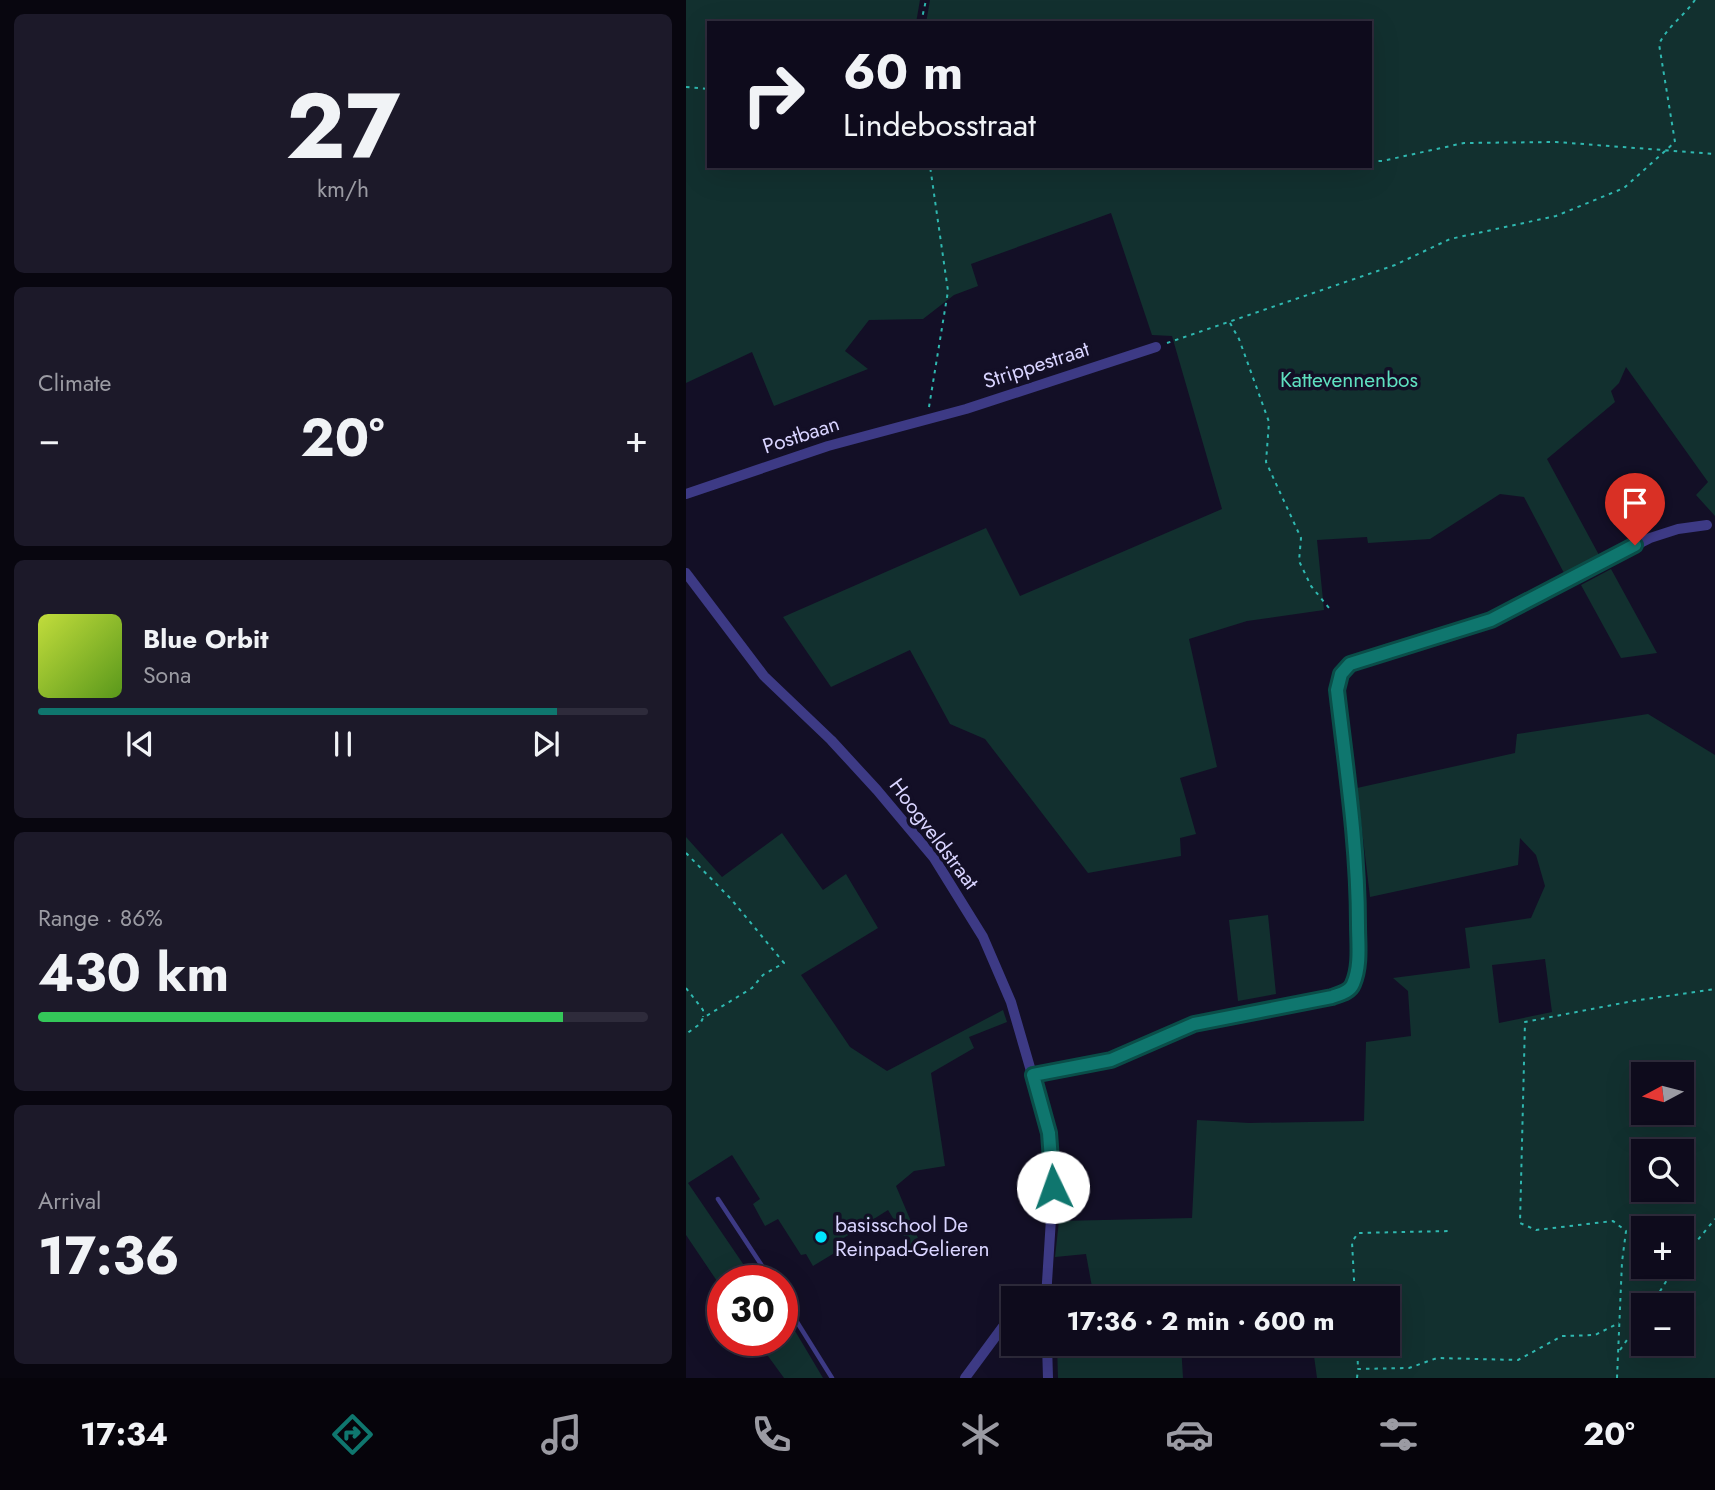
<!DOCTYPE html>
<html lang="en">
<head>
<meta charset="utf-8">
<style>
	:root { --surface:#0e0b1c; --page:#1c1929; --text:#f1f3f6; --muted:#9b9ba3; --line:#2e2b3b; --accent:#0f766e }
	body { margin:0; font-family:Jost,sans-serif; background:var(--page); color:var(--text); height:100vh; display:flex; flex-direction:column; font-size:26px; white-space:nowrap }
	* { box-sizing:border-box; margin:0 }
	p { font-size:23px; color:var(--muted) }
	.icon { flex:none; width:38px; height:38px; fill:none; stroke:currentColor; stroke-width:2; stroke-linecap:round; stroke-linejoin:round }
	.map { position:relative; flex:1; overflow:hidden }
	.details { display:flex; flex-direction:column; gap:14px; padding:14px; background:#08060f; width:686px }
	.details>* { flex:none }
	.hud { position:absolute; left:21px; top:21px; width:665px; height:147px; border-radius:0px; box-shadow:0 7px 28px #0002,0 0 0 2px var(--line); background:#0e0b1c; color:var(--text); overflow:hidden }
	.needle { width:46px; rotate:263deg }
	.buttons { position:absolute; left:945px; top:1062px; display:grid; gap:14px }
	.buttons a { display:grid; place-items:center; width:63px; height:63px; border-radius:0px; background:var(--surface); box-shadow:0 7px 28px #0002,0 0 0 2px var(--line); font-size:35px }
	.speed { position:absolute; left:21px; top:1265px; display:flex; gap:14px; font-size:35px; font-weight:700; text-align:center }
	.speed>* { display:grid; place-content:center; width:91px; height:91px; border-radius:50%; background:var(--surface); box-shadow:0 7px 28px #0002,0 0 0 2px var(--line); line-height:1 }
	.speed .limit { border:10px solid #d22; background:#fff; color:#111 }
	.pin { position:absolute; display:grid; place-items:center; width:60px; height:60px; color:#fff; margin:-72px -30px; border-radius:50% 50% 50% 0; rotate:-45deg; box-shadow:0 0 7px #0007 }
	.pin .icon { rotate:45deg }
	.me { position:absolute; width:77px; margin:-38px; rotate:357deg; stroke-linejoin:round; filter:drop-shadow(0 0 5px #0008) }
	.turn { display:flex; align-items:center; gap:24px; height:147px; padding:0 21px; font-size:32px }
	.turn .icon { width:91px; height:91px; stroke-width:2.5 }
	.turn b { display:block; font-size:49px; line-height:60px }
	.big { font-size:52px; font-weight:700; line-height:1.1 }
	.details .widget { flex:1; display:flex; flex-direction:column; justify-content:center; gap:10px; min-width:0; padding:0 24px; border-radius:10px; background:var(--page) }
	.details .dial { align-items:center; gap:0 }
	.dial b { font-size:91px; line-height:1 }
	.song { display:flex; align-items:center; gap:21px }
	.cover { width:84px; height:84px; border-radius:10px; background:linear-gradient(135deg,hsl(70 70% 55%),hsl(90 70% 35%)) }
	.played { height:7px; border-radius:4px; background:linear-gradient(90deg,var(--accent) 85%,var(--line) 85%) }
	.keys { display:flex; justify-content:space-around; direction:ltr }
	.heat { display:flex; justify-content:space-between; align-items:center; font-size:38px; direction:ltr }
	.charge { height:10px; border-radius:5px; background:linear-gradient(90deg,#34c759 86%,var(--line) 0) }
	.trip { position:absolute; left:315px; top:1286px; width:399px; height:70px; border-radius:0px; background:var(--surface); box-shadow:0 7px 28px #0002,0 0 0 2px var(--line); font-weight:700; line-height:70px; text-align:center }
	.tabs { display:flex; height:112px; justify-content:space-around; align-items:center; background:#06040b; color:var(--muted) }
	.tabs .icon { width:49px; height:49px }
	.tabs .selected { color:var(--accent) }
	.tabs b { font-size:32px; color:var(--text) }
	main { display:flex; flex:1; min-height:0 }
	.map>svg:first-child { display:block }
	.green { fill:#12302f; fill-rule:evenodd }
	.lines { fill:none; stroke-linecap:round; stroke-linejoin:round }
	.path { stroke:#2fb8b0; stroke-width:2; stroke-dasharray:3.5 5; stroke-linecap:butt }
	.lane { stroke:#3d3a85; stroke-width:4.5 }
	.street { stroke:#3d3a85; stroke-width:10 }
	.route-casing { stroke:#0a4d48; stroke-width:18 }
	.route { stroke:#0f766e; stroke-width:12 }
	.poi-dot { fill:#00e5ff; stroke:#130f26; stroke-width:2.5 }
	.labels { text-anchor:middle; stroke-width:7; stroke-linejoin:round; paint-order:stroke }
	.street-label { font-size:21px; fill:#d9d4ff; stroke:#130f26 }
	.park-label { font-size:21px; fill:#5fe0c0; stroke:#130f26 }
	.poi-label { font-size:21px; fill:#d9d4ff; stroke:#130f26; text-anchor:start }
</style>
</head>
<body>
<main>
<section class="details">
<div class="widget dial"><b>27</b><p>km/h</p></div>
<div class="widget"><p>Climate</p>
<div class="heat"><a>−</a><b class="big">20°</b><a>+</a></div>
</div>
<div class="widget">
<div class="song"><i class="cover"></i><div><b>Blue Orbit</b><p>Sona</p></div></div>
<div class="played"></div>
<div class="keys"><svg class="icon" aria-label="previous" viewBox="0 0 24 24"><path d="M18 5L8 12l10 7zM5 5v14"/></svg><svg class="icon" aria-label="pause" viewBox="0 0 24 24"><path d="M8 5v14M16 5v14"/></svg><svg class="icon" aria-label="next" viewBox="0 0 24 24"><path d="M6 5l10 7-10 7zM19 5v14"/></svg></div>
</div>
<div class="widget"><p>Range · 86%</p><b class="big">430 km</b><div class="charge"></div></div>
<div class="widget"><p>Arrival</p><b class="big">17:36</b></div>
</section>
<div class="map">
<svg width="1029" height="1378" viewBox="0 0 1029 1378">
	<rect width="100%" height="100%" fill="#130f26"/>
	<path class="green" d="M0,0h234l-4,23h-207v143h661v-143h-444l4,-23h785v516l-19,-21 12,-13 -82,-115 -7,16 -8,8 4,11 -68,57 52,96 -35,18 -40,-76 -24,-3 -70,45 -62,4 -1,-6 -50,3 7,70 -77,11 -58,18 28,128 -37,11 16,56 -16,4 1,18 -93,17 -103,-134 -35,-15 -40,-74 -79,37 -48,-70 203,-89 34,68 202,-87 -50,-173 -20,-1 -41,-122 -140,51 7,22 -24,9 -31,24 -54,1 -24,31 23,18 -94,37 -22,-54 -66,31z
		M925,569l46,84 -36,5 -40,-73z
		M962,714l67,41v623h-398l-3,-22 -7,-12h81v-46h-110l-3,-3 -5,3 -5,-4 -9,4h-162l-8,-44 -31,3 4,-36 133,-3 5,-98 52,3 115,-2 2,-79 45,-6 -3,-45 -15,-13 77,-10 -5,-40 66,-10 14,-32 -9,-31 -16,-17 -2,27 -148,32 -13,-109 158,-35 2,-19zM859,959l7,53 -53,11 -7,-58zM957,1074h39v39h-39zM957,1152h39v38h-39zM957,1228h39v39h-39zM957,1306h39v38h-39z
		M96,833l41,57 23,-16 32,54 -77,47 49,72 37,24 116,-61 4,12 -38,15 5,11 -43,25 14,93 -31,5 -18,15 27,64 -11,-1 -24,-39 -46,29 4,7 -33,20 -7,-12 -5,1 -23,-36 -13,7 -12,-22 7,-5 -28,-44 -44,28 64,94 8,4h-37v9l-37,-55v-398l36,40z
		M582,915l8,79 -38,7 -9,-81z
		M96,1309l41,69h-39l-27,-37 25,-1z
		M371,1344h124l2,34h-125z"/>
	<g class="lines">
		<path class="path" d="M235,23l5,-23
			M0,87l23,2
			M684,161h12l82,-18 92,-1 159,12
			M544,323l9,16 30,83 -3,40 35,76 -2,23 12,25 18,22
			M481,343l228,-78 55,-26 106,-23 68,-28 51,-46 -16,-98c9,-18 25,-28 36,-44
			M243,407l19,-116 -18,-125
			M0,853l45,46 53,64 -21,12 -11,13 -49,30 -3,6 -14,10
			M0,988l17,22v7
			M996,1259l33,-40
			M669,1298l-3,-56 6,-9 92,-2
			M965,1306l24,-39
			M671,1344l1,24
			M934,1350l23,-33
			M671,1378l1,-9 51,-1 28,-10 81,2 44,-24 33,-1 24,-12
			M931,1378l5,-116 4,-31 -13,-10 -77,9 -16,-7 5,-201 108,-21 82,-12"/>
		<path class="lane" d="M32,1199l54,82
			M96,1298l50,80"/>
		<path class="street" d="M0,494l142,-48 138,-37 190,-62
			M0,573l78,103 67,64 46,50 57,68 49,79 28,65 38,131 4,54 -7,111
			M347,1075l78,-15 83,-36 138,-27c8,-3 18,-5 22,-13 7,-18 4,-41 4,-59 0,-80 -12,-157 -21,-235 4,-17 9,-25 25,-31l129,-39 159,-82 28,-9 29,-4
			M346,1298l14,-1
			M361,1344l1,34
			M279,1378l48,-65"/>
	</g>
	<g class="lines">
		<defs>
			<path id="route" d="M367,1187l-4,-54 -16,-58 78,-15 83,-36 138,-27c8,-3 18,-5 21,-13 8,-18 5,-41 5,-59 0,-80 -12,-157 -21,-235l4,-16 9,-10 141,-44 144,-75"/>
		</defs>
		<use href="#route" class="route-casing"/>
		<use href="#route" class="route"/>
	</g>
	<circle class="poi-dot" cx="135" cy="1237" r="7"/>
	<g class="labels">
		<g class="street-label">
			<text transform="translate(350 365) rotate(-18)" y="7">Strippestraat</text>
			<text transform="translate(115 435) rotate(-18)" y="7">Postbaan</text>
			<text transform="translate(248 834) rotate(53)" y="7">Hoogveldstraat</text>
		</g>
		<g class="park-label">
			<text x="663" y="387">Kattevennenbos</text>
		</g>
		<g class="poi-label">
			<text x="149" y="1232">basisschool De<tspan x="149" dy="24">Reinpad-Gelieren</tspan></text>
		</g>
	</g>
</svg>
<div class="buttons">
<a><svg class="needle" viewBox="-14 -14 28 28"><path d="M0-13l5 13h-10z" fill="#e53935"/><path d="M0 13l5-13h-10z" fill="#9b9ba3"/></svg></a>
<a><svg class="icon" aria-label="search" viewBox="0 0 24 24"><circle cx="10" cy="10" r="6"/><path d="M15 15l6 6"/></svg></a>
<a>+</a>
<a>−</a>
</div>
<div class="speed"><div class="limit">30</div></div>
<div class="pin" style="left:949px;top:545px;background:#d93025"><svg class="icon" aria-label="arrive" viewBox="0 0 24 24"><path d="M6 21V4h12l-3 4 3 4H6"/></svg></div>
<svg class="me" style="left:367px;top:1187px" viewBox="-20 -20 40 40"><circle r="19" fill="#fff"/><path d="M0-13L10 11 0 6-10 11z" fill="#0f766e"/></svg>
<div class="trip">17:36 · 2 min · 600 m</div>
<div class="hud">
<div class="turn"><svg class="icon" aria-label="right" viewBox="0 0 24 24"><path d="M7 20v-9h11M14 6l5 5-5 5"/></svg><div><b>60 m</b>Lindebosstraat</div></div>
</div>
</div>
</main>
<nav class="tabs">
<b>17:34</b>
<svg class="icon selected" aria-label="directions" viewBox="0 0 24 24"><path d="M12 3l9 9-9 9-9-9zM9 14v-3h6M13 9l2 2-2 2"/></svg>
<svg class="icon" aria-label="music" viewBox="0 0 24 24"><path d="M9 18V5l10-2v13"/><circle cx="6" cy="18" r="3"/><circle cx="16" cy="16" r="3"/></svg>
<svg class="icon" aria-label="phone" viewBox="0 0 24 24"><path d="M5 4h4l2 5-3 2q2 4 5 5l2-3 5 2v4C11 20 4 13 5 4z"/></svg>
<svg class="icon" aria-label="climate" viewBox="0 0 24 24"><path d="M12 3v18M4 7l16 10M4 17L20 7"/></svg>
<svg class="icon" aria-label="car" viewBox="0 0 24 24"><path d="M5 17H2v-5l4-1 3-4h7l3 4 3 1v5h-3M9 17h6M6 11h13"/><circle cx="7" cy="17" r="2"/><circle cx="17" cy="17" r="2"/></svg>
<svg class="icon" aria-label="filters" viewBox="0 0 24 24"><path d="M4 7h16M4 17h16"/><circle cx="9" cy="7" r="2"/><circle cx="15" cy="17" r="2"/></svg>
<b>20°</b>
</nav>
</body>
</html>
